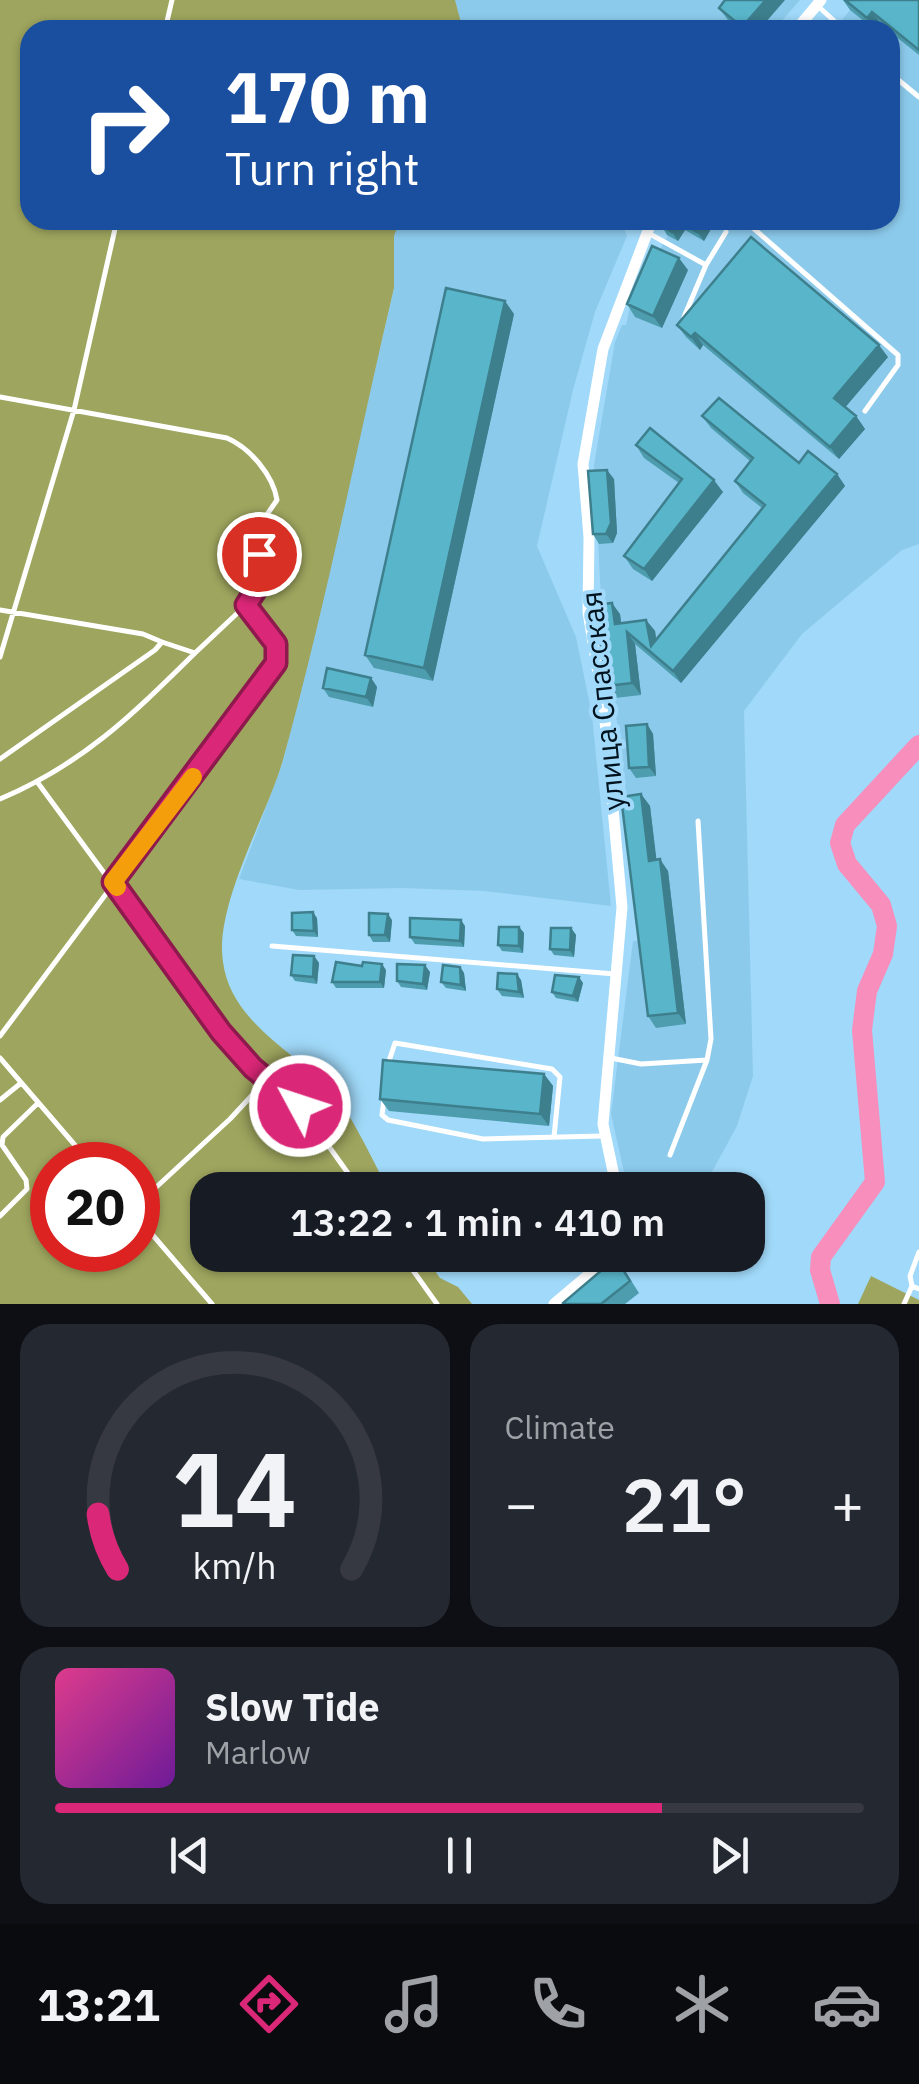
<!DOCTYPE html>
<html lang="en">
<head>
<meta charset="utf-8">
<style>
	:root { --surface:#171b24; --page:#242831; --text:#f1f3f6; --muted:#9ea1a6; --line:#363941; --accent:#db2777 }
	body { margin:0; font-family:"IBM Plex Sans",sans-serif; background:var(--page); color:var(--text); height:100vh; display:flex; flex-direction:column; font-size:38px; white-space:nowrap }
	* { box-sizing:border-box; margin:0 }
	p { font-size:32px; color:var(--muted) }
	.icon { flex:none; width:55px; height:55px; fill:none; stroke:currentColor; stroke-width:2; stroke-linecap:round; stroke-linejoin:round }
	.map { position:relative; height:1304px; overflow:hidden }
	.sheet { display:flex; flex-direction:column; gap:20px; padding:20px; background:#0d0f14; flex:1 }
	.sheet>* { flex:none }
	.hud { position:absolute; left:20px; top:20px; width:880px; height:210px; border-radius:30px; box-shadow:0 2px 8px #0004; background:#1a4fa0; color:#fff; overflow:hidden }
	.speed { position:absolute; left:30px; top:1142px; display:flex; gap:20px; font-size:50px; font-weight:700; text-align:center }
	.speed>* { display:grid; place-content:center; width:130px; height:130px; border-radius:50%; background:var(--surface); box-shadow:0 2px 8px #0004; line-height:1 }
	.speed .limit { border:15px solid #d22; background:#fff; color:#111 }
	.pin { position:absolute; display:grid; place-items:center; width:85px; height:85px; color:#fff; margin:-42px; border:5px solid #fff; border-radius:50%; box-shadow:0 2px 10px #0007 }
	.me { position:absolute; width:110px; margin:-55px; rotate:310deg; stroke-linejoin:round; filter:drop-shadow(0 0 8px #0008) }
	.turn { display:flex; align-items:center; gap:35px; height:210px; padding:0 40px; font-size:45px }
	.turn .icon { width:130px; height:130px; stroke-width:2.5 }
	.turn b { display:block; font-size:70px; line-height:85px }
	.big { font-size:75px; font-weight:600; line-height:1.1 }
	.sheet .tile { flex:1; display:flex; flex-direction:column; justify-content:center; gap:15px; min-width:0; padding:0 35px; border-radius:30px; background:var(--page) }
	.sheet .dial { align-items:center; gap:0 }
	.dial svg { height:260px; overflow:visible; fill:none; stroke:var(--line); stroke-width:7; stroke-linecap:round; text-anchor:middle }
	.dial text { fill:var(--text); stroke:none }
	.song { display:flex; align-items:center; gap:30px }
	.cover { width:120px; height:120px; border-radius:15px; background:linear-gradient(135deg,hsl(330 70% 55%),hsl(280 70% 35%)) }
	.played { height:10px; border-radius:5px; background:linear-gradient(90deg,var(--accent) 75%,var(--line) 75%) }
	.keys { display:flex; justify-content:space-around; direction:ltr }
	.heat { display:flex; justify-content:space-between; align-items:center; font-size:55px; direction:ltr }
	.sheet .tiles { flex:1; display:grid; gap:20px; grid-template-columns:1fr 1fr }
	.tile:last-child { grid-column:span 2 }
	.trip { position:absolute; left:190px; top:1172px; width:575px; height:100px; border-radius:30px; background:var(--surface); box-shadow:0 2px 8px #0004; font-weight:600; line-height:100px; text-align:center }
	.tab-bar { display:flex; height:160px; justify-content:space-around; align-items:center; background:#090b0e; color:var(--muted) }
	.tab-bar .icon { width:70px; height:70px }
	.tab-bar .active { color:var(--accent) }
	.tab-bar b { font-size:45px; color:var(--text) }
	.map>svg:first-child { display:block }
	.built { fill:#8ccaec }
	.green { fill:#9ea55e; fill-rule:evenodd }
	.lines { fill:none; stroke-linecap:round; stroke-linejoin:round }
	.river { stroke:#f88ebb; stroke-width:20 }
	.lane { stroke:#fff; stroke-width:5 }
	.street { stroke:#fff; stroke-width:11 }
	.wall { fill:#4d9dae }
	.shaded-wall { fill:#3e7f8d }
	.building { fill:#59b6ca; stroke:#3e7f8d; stroke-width:2.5 }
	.route-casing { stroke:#8e194d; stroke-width:25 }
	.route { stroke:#db2777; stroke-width:18 }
	.slow { stroke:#f59e0b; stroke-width:18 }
	.labels { text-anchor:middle; stroke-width:8; stroke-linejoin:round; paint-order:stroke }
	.street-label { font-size:30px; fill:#00131e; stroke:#a0d9f9 }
</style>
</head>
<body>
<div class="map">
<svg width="919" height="1304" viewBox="0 0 919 1304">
	<rect width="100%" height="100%" fill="#a0d9f9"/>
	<path class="built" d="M455,0h345l-26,30h-311z
		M858,0h61v544l-17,6 -100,84 -58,77 9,365 -16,50 -35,64h-74l-17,-76 22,-173 12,-1 -44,-342 -7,-133 21,-123 7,-17h4l4,-19 25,-57 6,-1 15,-28h214v-190h-56z
		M400,220h221l6,16 -32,76 -22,78 -36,156 39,91 16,78 19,191 -127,-15 -82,-3 -103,2 -60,-11 43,-114 19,-76 93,-400v-53z"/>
	<path class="green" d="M0,0h455l8,30h-433v190h370l-6,16v52c-37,157 -68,317 -111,472 -16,56 -69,145 -60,202 8,61 71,88 109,130 20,22 41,70 57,98h-181v65h216l16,23 18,9 14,17h-472zM52,1165h86v85h-86z
		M871,1276l48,24v4h-61z"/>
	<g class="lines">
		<path class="river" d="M830,1304l-10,-34 1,-13 54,-75 -13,-152 5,-39 16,-37 4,-28 -6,-21 -34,-41 -7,-21 5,-18 74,-80"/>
		<path class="lane" d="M819,7l25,23
			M165,30l7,-30
			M890,73l29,24
			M744,220l154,135v10l-33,46
			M650,234l56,31
			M684,317l22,-52 20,-33
			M0,397l227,41c23,10 46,37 50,62l-29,42 16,17 1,18 -19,28c30,38 43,39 13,84l-259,347
			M0,610l143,24 19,8
			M0,657l74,-247 43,-190
			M0,759l155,-109 7,-8 33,11 51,-48
			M38,783l183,249 32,36 47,38 60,84
			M0,799c83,-35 132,-84 195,-146
			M272,946l343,28
			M0,1058l92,107
			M611,1058l30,6 66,-4
			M388,1064l7,-21 157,26 8,8 -6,60
			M384,1099l-2,16 6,5 95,19 119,-3
			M0,1100l21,-17
			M670,1155l37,-95 4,-21 -13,-218
			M138,1204l92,-85 38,-41
			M0,1216l27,-27 -1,-9 -24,-35 1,-8 35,-34
			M138,1218l74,86
			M919,1252l-9,24 2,10 7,3
			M402,1255l35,49
			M904,1304l8,-18"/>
		<path class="street" d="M796,30l25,-30
			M617,1190l-14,-66 19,-217 -18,-197 -16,-98 1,-75 -6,-73 20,-115 49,-129
			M554,1304l58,-49"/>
	</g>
	<path class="wall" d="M843,0h76v55l-29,-23v-2l-9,-6 -6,6 -25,-20z
		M719,8l40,22h-20l-11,-10z
		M664,220h52l-12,21 -19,-11 -7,11 -11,-6 -6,-10z
		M688,270l-26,58 -27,-11 -8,-13z
		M514,314l-81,367 -59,-13 -9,-13z
		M677,325l211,32 -43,50 11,9 9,13 -26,30 -136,-114 -3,5 -14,-13z
		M702,416l97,47 38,11 8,12 -164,197 -46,-39 6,51 -26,3 -8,-12 13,-72 1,9 25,-3 9,11 1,8 106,-131 -19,-15 -8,-12 15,-20 -39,-33z
		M636,445l87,47 -71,89 -19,-12 -9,-13 55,-73 -35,-25z
		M614,479l3,54 -4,10 -14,1 -6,-10z
		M371,678l6,9 -4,20 -44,-10 -6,-9z
		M647,724l6,10 3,42 -20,2 -7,-10z
		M641,794l9,12 6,54 12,11 18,153 -30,4 -8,-12z
		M317,918l1,19 -22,-1 -4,-6z
		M392,920l-2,22h-17l-4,-7z
		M465,926l-1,21 -49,-3 -5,-7z
		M519,927l5,6 -1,20 -21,-2 -4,-6z
		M571,928l5,7 -2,22 -20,-2 -4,-6z
		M314,956l5,7 -2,21 -22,-3 -4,-6z
		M460,967l4,6 2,18 -20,-3 -5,-6z
		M386,970l-2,18h-48l-4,-6z
		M430,972l-3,18 -26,-3 -4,-6z
		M521,980l3,18 -22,-2 -5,-7z
		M583,983l-5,19 -22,-4 -4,-6z
		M544,1074l9,12 -4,40 -160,-15 -9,-12z
		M495,1255h41l-2,9z
		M625,1271l14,22 -14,11h-61z"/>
	<path class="shaded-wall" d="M766,0h19l-26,30h-15l-2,-3z
		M872,12l9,12 -6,6 -8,-12z
		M704,220h12l-12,21 -7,-9z
		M678,221l7,9 -7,11 -6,-9z
		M679,258l9,12 -26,58 -9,-12z
		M505,301l9,13 -81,367 -9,-13z
		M695,333l8,12 -3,5 -9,-13z
		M879,345l9,12 -45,53 -9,-12z
		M856,416l9,13 -26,30 -9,-12z
		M607,470l7,9 3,54 -4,10 -7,-9z
		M837,474l8,12 -164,197 -8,-12z
		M714,480l9,12 -71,89 -8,-12z
		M612,603l8,11 3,22 -8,-12z
		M646,620l9,11 4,27 -8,-12z
		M627,632l8,12 6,51 -9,-12z
		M371,678l6,9 -4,20 -7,-10z
		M647,724l6,10 3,42 -7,-9z
		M641,794l9,12 8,66 -9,-11z
		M660,859l8,12 18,153 -8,-11z
		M313,912l4,6 1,19 -4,-6z
		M388,914l4,6 -2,22 -5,-7z
		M461,920l4,6 -1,21 -4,-6z
		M519,927l5,6 -1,20 -4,-7z
		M571,928l5,7 -2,22 -4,-7z
		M314,956l5,7 -2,21 -4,-7z
		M382,964l4,6 -2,18 -4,-6z
		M425,965l5,7 -3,18 -4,-6z
		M460,967l4,6 2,18 -5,-6z
		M517,974l4,6 3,18 -5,-6z
		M579,977l4,6 -5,19 -5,-6z
		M544,1074l9,12 -4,40 -9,-12z
		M528,1255h8l-2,9z"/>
	<path class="building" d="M725,0h41l-24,27 -23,-19z
		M845,0h74v50l-47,-38 -5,6z
		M664,220h40l-7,12 -19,-11 -6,11 -11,-7z
		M751,237l128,108 -45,53 22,18 -26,31 -135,-114 -4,4 -14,-12z
		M652,246l27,12 -26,58 -26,-12z
		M446,288l59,13 -81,367 -59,-13z
		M719,398l80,65 9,-12 29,23 -164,197 -46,-39 5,51 -25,3 -12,-81 17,-2 3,21 31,-4 5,26 114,-141 -30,-24 18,-23 -51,-42z
		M650,428l64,52 -70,89 -20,-13 58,-77 -46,-34z
		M607,470l4,53 -5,11h-13l-5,-63z
		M327,668l44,10 -5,19 -43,-9z
		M647,724l2,43 -20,1 -3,-42z
		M641,794l8,67 11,-2 18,154 -30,3 -27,-219z
		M313,912l1,19 -22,-1v-17z
		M369,913l19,1 -3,21h-16z
		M410,918l51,2 -1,21 -50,-4z
		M499,927h20v19l-21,-1z
		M551,928h20l-1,22 -20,-1z
		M293,955l21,1 -1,21 -22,-2z
		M336,962l26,4 1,-4 19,2 -2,18h-48z
		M397,964l28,1 -2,19 -26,-3z
		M443,965l17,2 1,18 -20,-3z
		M498,973l19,1 2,18 -22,-3z
		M555,975l24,2 -6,19 -21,-4z
		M383,1060l161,14 -4,40 -160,-15z
		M616,1258l14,23 -29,23h-37l-1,-1z"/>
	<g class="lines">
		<defs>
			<path id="route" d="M259,554l5,5 1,17 -19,29 30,39v19l-163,219 108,150 32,36 47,38"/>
		</defs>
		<use href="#route" class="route-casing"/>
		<use href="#route" class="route"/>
		<path class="slow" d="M117,887l-4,-5 80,-105"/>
	</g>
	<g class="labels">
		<g class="street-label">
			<text transform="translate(603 701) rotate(-96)" y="10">улица Спасская</text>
		</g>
	</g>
</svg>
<div class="speed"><div class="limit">20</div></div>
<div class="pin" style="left:259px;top:554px;background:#d93025"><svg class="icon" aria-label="arrive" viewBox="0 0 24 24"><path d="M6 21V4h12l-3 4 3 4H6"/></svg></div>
<svg class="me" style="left:300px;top:1106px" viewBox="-20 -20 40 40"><circle r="17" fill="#db2777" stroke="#fff" stroke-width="3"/><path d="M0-11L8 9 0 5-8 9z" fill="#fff"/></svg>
<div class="trip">13:22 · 1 min · 410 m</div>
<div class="hud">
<div class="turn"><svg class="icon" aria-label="right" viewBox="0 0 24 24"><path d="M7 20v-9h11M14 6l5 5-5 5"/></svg><div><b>170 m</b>Turn right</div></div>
</div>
</div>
<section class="sheet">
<div class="tiles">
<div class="tile dial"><svg viewBox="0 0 100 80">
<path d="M14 69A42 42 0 1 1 86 69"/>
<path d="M14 69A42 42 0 0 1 8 52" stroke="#db2777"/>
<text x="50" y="56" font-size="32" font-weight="700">14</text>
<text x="50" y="72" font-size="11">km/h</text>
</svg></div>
<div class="tile"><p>Climate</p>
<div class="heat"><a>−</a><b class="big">21°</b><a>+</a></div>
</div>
<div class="tile">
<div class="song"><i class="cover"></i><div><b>Slow Tide</b><p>Marlow</p></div></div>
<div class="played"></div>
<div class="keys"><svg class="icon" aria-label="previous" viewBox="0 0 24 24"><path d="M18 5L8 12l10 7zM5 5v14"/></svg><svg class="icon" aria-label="pause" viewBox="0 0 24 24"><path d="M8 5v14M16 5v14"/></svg><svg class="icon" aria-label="next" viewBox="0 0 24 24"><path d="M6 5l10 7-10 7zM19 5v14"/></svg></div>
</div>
</div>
</section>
<nav class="tab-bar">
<b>13:21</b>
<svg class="icon active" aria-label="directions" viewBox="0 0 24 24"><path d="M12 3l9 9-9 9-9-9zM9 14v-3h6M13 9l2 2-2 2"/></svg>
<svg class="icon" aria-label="music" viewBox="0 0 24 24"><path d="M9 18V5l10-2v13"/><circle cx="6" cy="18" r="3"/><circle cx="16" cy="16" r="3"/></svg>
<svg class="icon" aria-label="phone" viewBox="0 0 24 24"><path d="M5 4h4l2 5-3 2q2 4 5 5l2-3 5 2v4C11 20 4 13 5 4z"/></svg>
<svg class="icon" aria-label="climate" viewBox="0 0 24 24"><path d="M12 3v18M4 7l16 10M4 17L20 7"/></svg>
<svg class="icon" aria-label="car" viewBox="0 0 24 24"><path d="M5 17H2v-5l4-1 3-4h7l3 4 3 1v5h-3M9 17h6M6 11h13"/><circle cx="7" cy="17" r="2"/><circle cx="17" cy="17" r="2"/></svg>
</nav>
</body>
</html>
